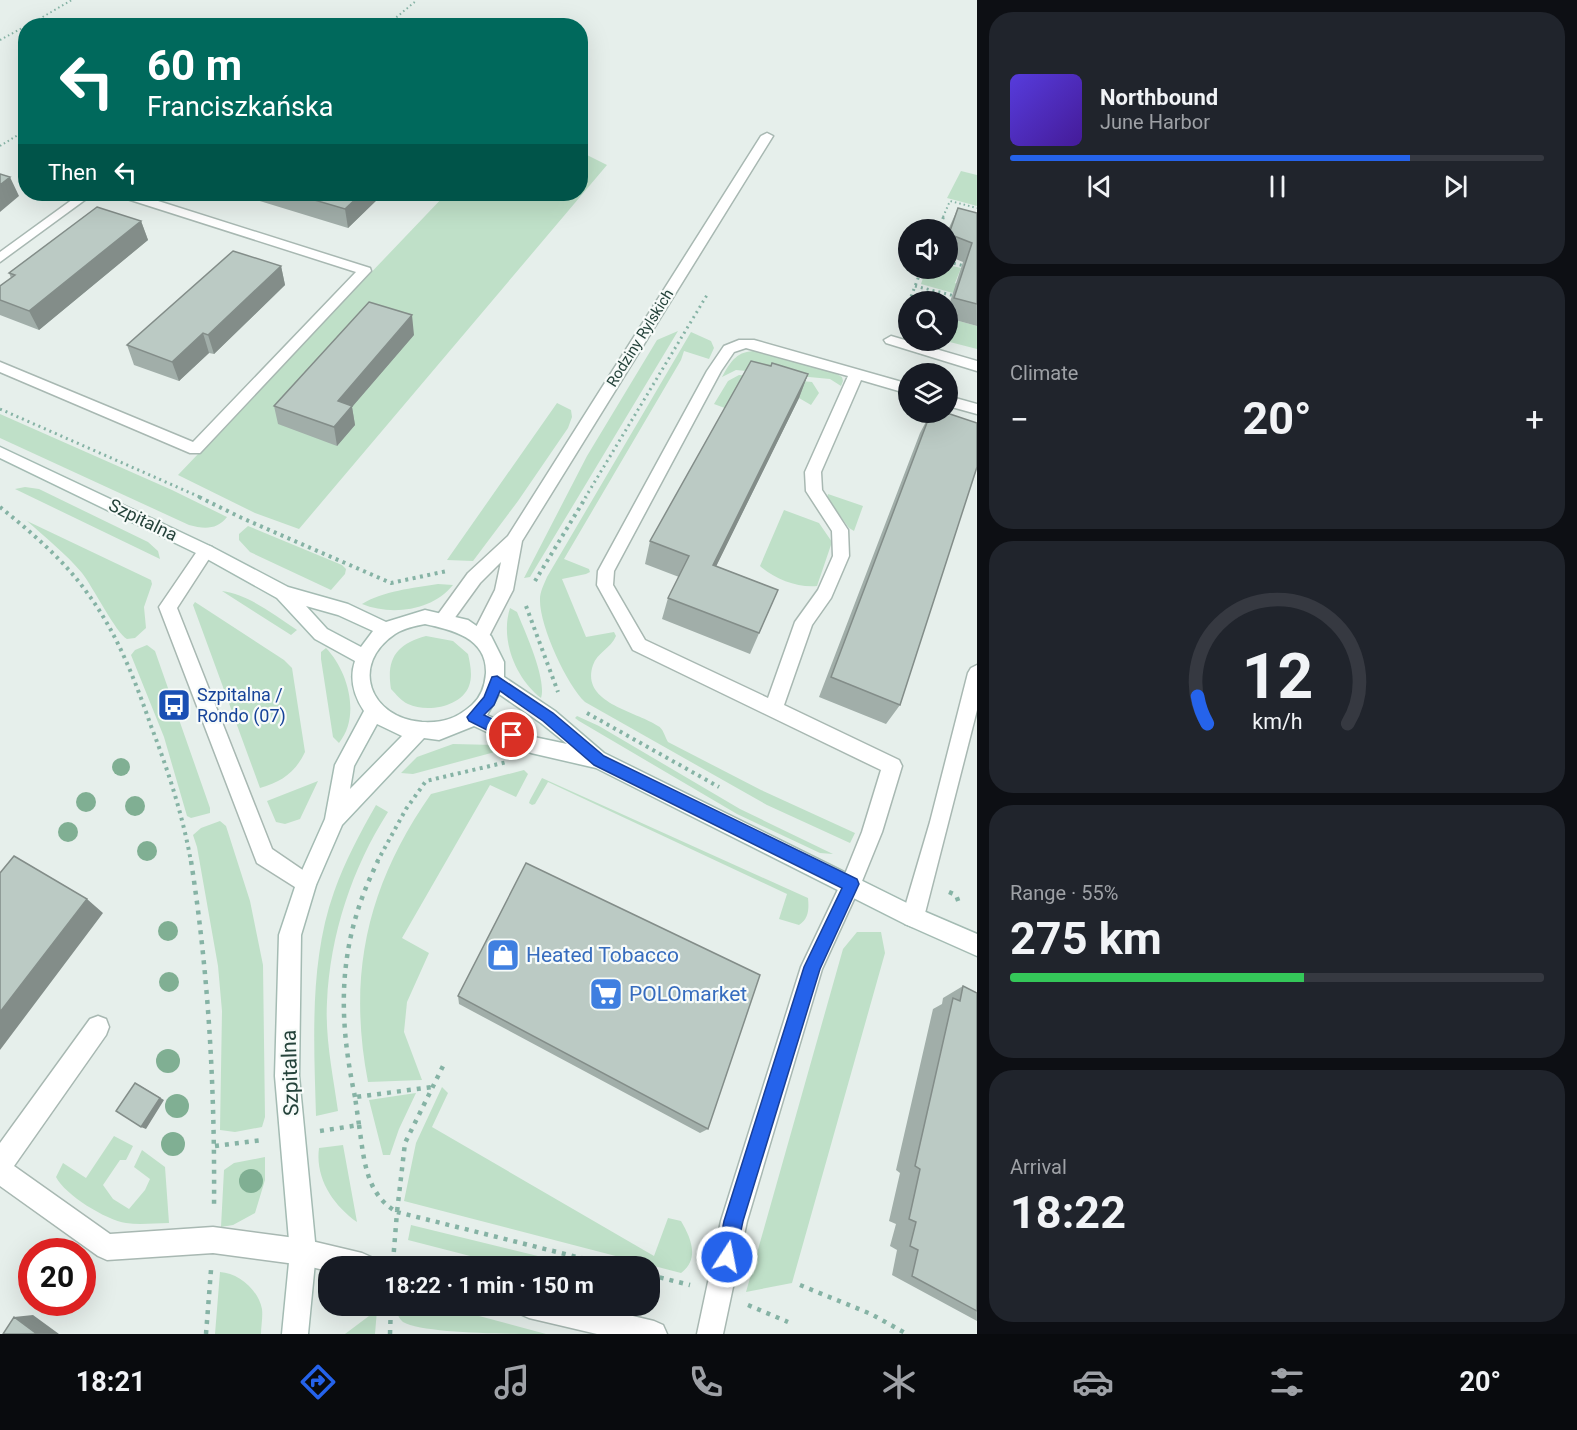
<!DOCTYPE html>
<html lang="en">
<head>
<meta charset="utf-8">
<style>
	:root { --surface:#171b24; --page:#20242c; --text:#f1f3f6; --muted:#9ea1a6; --line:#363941; --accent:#2563eb }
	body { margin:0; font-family:Roboto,sans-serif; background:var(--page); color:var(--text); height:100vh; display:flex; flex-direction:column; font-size:22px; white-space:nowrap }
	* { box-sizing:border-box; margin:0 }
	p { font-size:20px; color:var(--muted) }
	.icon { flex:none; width:33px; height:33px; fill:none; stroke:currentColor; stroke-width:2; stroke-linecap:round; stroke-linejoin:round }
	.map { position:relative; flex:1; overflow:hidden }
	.details { display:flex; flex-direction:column; gap:12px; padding:12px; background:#0d0f14; width:600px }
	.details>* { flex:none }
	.hud { position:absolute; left:18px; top:18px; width:570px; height:183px; border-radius:24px; box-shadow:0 6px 24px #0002; background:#00695c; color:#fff; overflow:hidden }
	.tools { position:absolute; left:898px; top:219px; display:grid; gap:12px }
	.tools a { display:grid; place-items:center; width:60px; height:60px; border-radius:50%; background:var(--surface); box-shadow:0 6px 24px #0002; font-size:30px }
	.speed { position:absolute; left:18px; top:1238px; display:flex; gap:12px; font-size:30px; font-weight:700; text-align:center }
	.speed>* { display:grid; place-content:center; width:78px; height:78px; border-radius:50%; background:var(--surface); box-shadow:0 6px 24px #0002; line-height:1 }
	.speed .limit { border:9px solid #d22; background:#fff; color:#111 }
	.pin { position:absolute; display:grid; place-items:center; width:51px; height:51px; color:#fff; margin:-26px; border:3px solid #fff; border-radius:50%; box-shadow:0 2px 6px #0007 }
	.me { position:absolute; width:66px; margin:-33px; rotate:11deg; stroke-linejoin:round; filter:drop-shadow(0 0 4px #0008) }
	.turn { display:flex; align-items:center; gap:21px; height:126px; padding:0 30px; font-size:27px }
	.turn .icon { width:78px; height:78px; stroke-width:2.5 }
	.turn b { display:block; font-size:42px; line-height:51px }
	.then { display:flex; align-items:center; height:57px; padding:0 30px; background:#0003; gap:12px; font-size:22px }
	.big { font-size:45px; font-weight:700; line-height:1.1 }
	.details .widget { flex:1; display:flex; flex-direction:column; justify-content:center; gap:9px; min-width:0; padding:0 21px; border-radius:24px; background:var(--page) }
	.details .dial { align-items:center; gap:0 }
	.dial svg { height:156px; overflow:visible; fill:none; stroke:var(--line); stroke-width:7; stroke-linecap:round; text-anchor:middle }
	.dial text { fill:var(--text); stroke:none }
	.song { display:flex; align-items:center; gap:18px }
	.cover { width:72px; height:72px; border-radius:9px; background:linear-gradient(135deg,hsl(250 70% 55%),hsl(260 70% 35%)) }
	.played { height:6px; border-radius:3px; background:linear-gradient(90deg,var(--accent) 75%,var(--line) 75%) }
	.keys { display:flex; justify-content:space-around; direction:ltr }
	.heat { display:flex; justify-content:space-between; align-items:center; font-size:33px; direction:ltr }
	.charge { height:9px; border-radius:4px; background:linear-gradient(90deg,#34c759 55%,var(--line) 0) }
	.trip { position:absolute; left:318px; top:1256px; width:342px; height:60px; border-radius:24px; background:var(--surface); box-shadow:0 6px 24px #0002; font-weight:700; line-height:60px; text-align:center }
	.dock { display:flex; height:96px; justify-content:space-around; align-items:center; background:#090b0e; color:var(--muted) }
	.dock .icon { width:42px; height:42px }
	.dock .on { color:var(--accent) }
	.dock b { font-size:27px; color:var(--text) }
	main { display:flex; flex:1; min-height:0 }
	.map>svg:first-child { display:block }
	.green { fill:#bfe0c8 }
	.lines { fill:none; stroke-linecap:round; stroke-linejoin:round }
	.lane-casing { stroke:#a8b8b2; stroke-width:3 }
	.street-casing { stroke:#a8b8b2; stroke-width:3 }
	.secondary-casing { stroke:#a4bbb3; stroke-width:3 }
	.path-far3 { stroke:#86b3a5; stroke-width:2; stroke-dasharray:1.5 3; stroke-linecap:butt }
	.path-far2 { stroke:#86b3a5; stroke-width:3; stroke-dasharray:2 4; stroke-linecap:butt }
	.path-far1 { stroke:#86b3a5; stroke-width:4; stroke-dasharray:3 4.5; stroke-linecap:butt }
	.path { stroke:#86b3a5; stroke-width:4.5; stroke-dasharray:4 6; stroke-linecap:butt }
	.lane { fill:#fff; fill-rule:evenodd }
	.street { fill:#fff; fill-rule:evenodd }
	.secondary { fill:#fff; fill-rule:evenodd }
	.tree { fill:#80af93 }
	.wall { fill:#a1aea9 }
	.shaded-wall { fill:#838d89 }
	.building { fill:#bbcac4; stroke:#838d89; stroke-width:1.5 }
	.route { fill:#2563eb; stroke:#184099; stroke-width:1.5 }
	.labels { text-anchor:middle; stroke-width:4.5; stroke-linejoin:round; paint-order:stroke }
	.far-street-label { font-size:15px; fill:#24423a; stroke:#f7fbf9 }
	.street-label { font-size:18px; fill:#24423a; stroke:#f7fbf9 }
	.transit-label { font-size:18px; fill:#164399; stroke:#f7fbf9; text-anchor:start }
	.near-shop-label { font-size:21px; fill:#366cbe; stroke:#f7fbf9; text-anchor:start }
	.near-street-label { font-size:21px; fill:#24423a; stroke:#f7fbf9 }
</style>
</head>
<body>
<main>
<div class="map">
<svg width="977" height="1334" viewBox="0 0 977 1334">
	<rect width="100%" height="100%" fill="#e6efeb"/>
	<path class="green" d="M581,152l26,13 -308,364 -44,-16 -77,-38 268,-281h134z
		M961,171l16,4v31l-30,-8z
		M948,265l13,3 -6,15 8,2 -3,10 -39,-11 5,-15 22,-1z
		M948,318l29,8v23l-31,-8z
		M678,331l-148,246 -6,1 63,-122 70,-116z
		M691,332l20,9 3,7 -5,11 -25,-8 -3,9 -117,199 25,10 1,3 -4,2 -24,5 24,58 28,-5 2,4c-5,12 -19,17 -23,29 -13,38 43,46 65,61 5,2 7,11 10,16l93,48 94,43 -5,10 -83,-38 -182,-103c-18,-17 -46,-77 -45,-103 0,-7 4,-15 7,-22z
		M759,351l74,21 9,5 1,4 -2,5 -11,-7 -94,-9 -14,7c10,-18 16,-27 37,-26z
		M739,375l73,7 7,11 -8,12 -12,-7 -69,12 -16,-6 14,-23z
		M557,403l14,7 1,7 -4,11 -50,73 -45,60 -26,-1z
		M0,414l172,76 55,27c-10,13 -23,12 -38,8l-189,-87z
		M25,487l14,2 109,53 10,9 2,8 -145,-70z
		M828,494l35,12 -9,25 -5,-3 -22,-30z
		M784,510l35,13 13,19 -15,44c-19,2 -42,-7 -57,-20z
		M27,521l124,59 1,4 -8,23 2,21 -11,10 -8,1c-11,-6 -34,-52 -45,-66 -16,-19 -37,-36 -55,-52z
		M248,526l94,39 4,4 -1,5 -14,16 -81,-38 -11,-12v-6z
		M438,584l15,1c-21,26 -62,31 -91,19 21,-13 51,-16 76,-20z
		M222,591c28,4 52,24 75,39l-6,5z
		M195,602l89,58 8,8 13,84c-10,21 -24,30 -45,36l-67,-183z
		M510,608l7,4c8,20 30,67 24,86 -26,-20 -41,-59 -31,-90z
		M426,636l27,5 15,13c2,9 5,22 1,32 -8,21 -42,27 -61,18 -7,-3 -12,-10 -17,-15 -5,-31 6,-45 35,-53z
		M147,645l8,6 55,157v5l-19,5 -4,-2 -23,-79 -33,-82 4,-5z
		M326,648c22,23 35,68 13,95l-6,-6 -12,-78v-7z
		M577,716l22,10 141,83 93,45 -13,-1 -83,-39 -158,-93 -4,-3z
		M453,744l42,1 11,4 -93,25 -12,-1 16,-16z
		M524,770l4,4 -12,23 -26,-12 -88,153 27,15 -22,49 -3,30 18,48 -54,2c-21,-109 0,-198 63,-288z
		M542,778l266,120c1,10 1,21 -9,27l-20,-6 8,-25 -239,-112 -13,22 -3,1 -3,-2 1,-3z
		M318,781l-18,38 -15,5 -9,-2 -9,-21z
		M376,805l12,7c-36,56 -58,123 -61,190 -2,36 6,73 11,109l-22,5c-2,-73 -7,-154 18,-224 11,-31 26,-59 42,-87z
		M220,821l6,5 24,75 13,64 2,152 -3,10 -27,5 -15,-2 2,-119 -4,-45 -21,-119 -4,-12 8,-7z
		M857,932h24l4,21 -93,330 -46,9 97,-343z
		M442,1087l6,6 -16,34 222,129 14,-38 13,3c10,17 19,38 0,52l-277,-72 12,-58z
		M416,1093l-17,36 -9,26h-7l-14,-55z
		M114,1136l19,10 -7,14h-6l-17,25 10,14 16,10 16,-19 5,-11 -16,-12 8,-17 23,17 4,56c-14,0 -29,2 -43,0 -20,-3 -61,-28 -70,-46l7,-14 23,15z
		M343,1145l14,77c-24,-17 -42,-44 -38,-74z
		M265,1157v23l-10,33 -22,12 -12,2 3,-57 10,-7z
		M411,1225l168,41h-70l-101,-26z
		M220,1272c18,1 38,17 42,37 1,8 -1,17 -1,25h-46z
		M397,1305h41l108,29c-29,0 -123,0 -143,-12 -5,-4 -7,-11 -6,-17z
		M377,1310l-2,24h-30z"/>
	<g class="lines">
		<defs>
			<path id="lane" d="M80,194h13l-93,68v-10z
				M119,194h17l234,74 1,3 -171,182h-10l-190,-81v-10l193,80 163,-170 -235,-75z
				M206,545l6,2 2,4 -37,57 95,241 41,28 3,7 -3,7 -7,3 -49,-31 -98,-256 41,-60z
				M851,874l7,3 3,7 -39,85 -75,252 -24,113h-26l24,-113 80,-254 43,-90z"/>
			<path id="street" d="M767,133l6,3 -251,405 -9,49 -26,50 -6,2 -6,-2 -3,-5 23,-45 6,-28 -21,21 -29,40 -6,2 -6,-2 -3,-5 3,-5 29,-40 40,-37 253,-400z
				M891,336l86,25v10l-91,-28 -2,-3z
				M739,340h15l155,44v10l-48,-14 -40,92 1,18 26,40 1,26 -18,42 -19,27 -28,80 115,55 3,6 -20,66 -24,59 -7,3 -7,-3 -3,-7 21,-52 19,-62 -248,-120 -36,-65 1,-14 109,-200 17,-25zM746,348l102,28 -43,96 1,19 26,40 1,25 -15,34 -23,32 -27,76 -123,-58 -32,-55 1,-14 107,-200 13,-19z
				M948,396l29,8v10l-29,-8z
				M977,665v45l-53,207 -3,7 -8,3 -8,-3 -3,-7 28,-95 38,-149 3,-5z
				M98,1016l8,3 3,8 -3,8 -92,131 96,68 103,-7 90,12 59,14 9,4 4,9h-47v5l-25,-6 -90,-12 -106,7 -9,-4 -98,-70v-43l90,-124z
				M516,1305h70l68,16 9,4 4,9h-70l-68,-16 -9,-4z"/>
			<path id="secondary" d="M0,447l212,100 76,40 60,17 38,18 39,-12 43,10 23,16 13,26v15l51,34 49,42 317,157 56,24v22l-72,-32 -309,-156 -65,-15 -57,-27 -35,14 -15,-2 -82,87 -26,60 -15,50 -2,141 17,176 -8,82h-26l8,-82 -15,-176 4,-141 17,-51 29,-65 10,-54 29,-54c-10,-15 -15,-32 -9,-50l-40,-22 -38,-41 -77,-43 -200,-97zM306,606l32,9 35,16 -12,16 -34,-18zM425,624c28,6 62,14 61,49 -1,12 -4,23 -14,32 -16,14 -29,18 -50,17 -52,-4 -73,-57 -27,-88 9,-6 20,-8 30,-10zM499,694l42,29 26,21 -33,-7 -47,-22zM377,724l25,12 -52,53 4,-23z"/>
		</defs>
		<use href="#lane" class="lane-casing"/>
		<use href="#street" class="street-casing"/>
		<use href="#secondary" class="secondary-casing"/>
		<path class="path-far3" d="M27,26l45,-26
			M386,26l31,-26
			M0,40l26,-14
			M0,146l26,-16
			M943,217l7,-16 27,7"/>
		<path class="path-far2" d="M938,230l6,-14
			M948,262l17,4
			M915,286l40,10
			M909,302l13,-34
			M901,320l8,-18
			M0,409l202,89
			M585,498l122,-203"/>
		<path class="path-far1" d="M199,497l43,21 149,65 56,-12
			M0,507c32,26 64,53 88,87 29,39 47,86 63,132 17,44 32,90 40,136
			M535,581l51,-84
			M526,606l32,86
			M587,713l132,74
			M377,862l29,-53 20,-28 81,-19"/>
		<path class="path" d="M191,861c18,115 24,231 23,348
			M949,892l7,3 4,11
			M355,1097c-18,-85 -17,-156 23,-236
			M359,1125c5,33 6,69 38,87l8,-69 40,-81
			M320,1131l39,-6 -4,-28 78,-10
			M215,1146l48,-6
			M393,1262l4,-50 216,54
			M650,1275l40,10
			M800,1285l71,29 36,20
			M748,1305l40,17
			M206,1334l5,-64
			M390,1334l1,-29"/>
		<use href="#lane" class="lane"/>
		<use href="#street" class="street"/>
		<use href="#secondary" class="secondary"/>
	</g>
	<g class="tree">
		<circle cx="121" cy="767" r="9"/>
		<circle cx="86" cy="802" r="10"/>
		<circle cx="135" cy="806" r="10"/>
		<circle cx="68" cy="832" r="10"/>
		<circle cx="147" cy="851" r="10"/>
		<circle cx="168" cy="931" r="10"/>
		<circle cx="169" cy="982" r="10"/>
		<circle cx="168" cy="1061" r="12"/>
		<circle cx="177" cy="1106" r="12"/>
		<circle cx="173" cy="1144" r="12"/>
		<circle cx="251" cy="1181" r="12"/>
	</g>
	<path class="wall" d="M237,194h146l-35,34z
		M958,208l19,5v113l-29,-8v-10l15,-46 -15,-6v-26z
		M141,221l7,19 -109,90 -39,-15v-29l11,-8 -2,-5z
		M281,266l4,19 -71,69 -5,-1 -30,28 -45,-16 -7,-20z
		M414,335l-62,72 3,18 -18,21 -59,-22 -4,-18z
		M771,366l37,8 -9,24 -83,168 62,24 -28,64 -88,-35 6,-21 11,-21 -34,-13 5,-23z
		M931,412h13l-44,293 -14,19 -67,-27 101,-264z
		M963,986l14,7v328l-85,-46 5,-25 -7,-4 6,-22 -7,-3 11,-48 -4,-3 37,-161 9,-5 1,-6z
		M458,996l250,133 -8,4 -241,-129z"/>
	<path class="shaded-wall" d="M10,177l9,19 -19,16v-27z
		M361,194h22l-35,34 -3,-19z
		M141,221l7,19 -109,90 -10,-19z
		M281,266l4,19 -71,69 -6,-19z
		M412,315l2,20 -62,72 3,18 -18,21 -3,-19 4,-26z
		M203,333l6,20 -30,28 -7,-19z
		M808,374l-9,24 -93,189 7,-22z
		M87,899l16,14 -103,137v-38z
		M139,1085l25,15 -18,29 -5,-2z
		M33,1315l26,19h-22l-23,-17z"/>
	<path class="building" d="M0,174l10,3 -10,8z
		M294,194h67l-16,15z
		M97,207l44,14 -112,90 -29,-11v-14l15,-11 -6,-2z
		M958,208l19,5v91l-23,-6 18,-55 -23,-9z
		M233,251l48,15 -73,69 -5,-2 -31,29 -45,-17z
		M369,302l43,13 -74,86 14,5 -18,21 -60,-21z
		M751,361l20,5 1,-3 36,11 -95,191 65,25 -19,43 -91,-35 21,-42 -39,-15z
		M931,412h13l33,11v44l-77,238 -69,-28z
		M14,856l73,43 -87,113v-139z
		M526,863l234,112 -52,154 -250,-133z
		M963,986l14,7v318l-65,-35 6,-26 -8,-4 6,-24 -7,-3 11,-50 -5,-3 38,-168 7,3z
		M135,1083l25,15 -19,29 -25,-16z
		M14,1317l23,17h-34z"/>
	<path class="route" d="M497,676l56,37 51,43 253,123 2,5 -39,85 -77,252 -9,42 -7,3 -7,-3 -3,-6 7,-36 80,-254 38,-79 -248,-123 -51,-44 -43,-30 -6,14 -10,10 33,16 2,4 -2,5 -5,2 -5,-2 -38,-19 -2,-4 17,-20 8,-20z"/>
	<defs>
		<symbol id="bus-square" viewBox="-11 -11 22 22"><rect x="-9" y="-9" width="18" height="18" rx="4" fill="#1a4fb4" stroke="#f7fbf9"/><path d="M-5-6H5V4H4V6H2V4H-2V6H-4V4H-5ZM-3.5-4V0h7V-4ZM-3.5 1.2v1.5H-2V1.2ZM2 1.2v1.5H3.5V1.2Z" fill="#fff"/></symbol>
		<symbol id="shop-square" viewBox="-11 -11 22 22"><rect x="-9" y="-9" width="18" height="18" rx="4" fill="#3f7fe0" stroke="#f7fbf9"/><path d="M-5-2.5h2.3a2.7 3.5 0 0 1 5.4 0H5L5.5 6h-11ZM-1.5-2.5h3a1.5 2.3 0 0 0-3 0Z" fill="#fff"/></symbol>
		<symbol id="supermarket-square" viewBox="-11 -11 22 22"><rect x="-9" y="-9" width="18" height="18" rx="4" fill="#3f7fe0" stroke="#f7fbf9"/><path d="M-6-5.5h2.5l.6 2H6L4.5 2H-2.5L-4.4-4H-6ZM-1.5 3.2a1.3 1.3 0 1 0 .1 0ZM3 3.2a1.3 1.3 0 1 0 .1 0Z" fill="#fff"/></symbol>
	</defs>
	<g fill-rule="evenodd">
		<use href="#bus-square" x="155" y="686" width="38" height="38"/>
		<use href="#shop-square" x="484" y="936" width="38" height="38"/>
		<use href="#supermarket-square" x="587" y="975" width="38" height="38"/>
	</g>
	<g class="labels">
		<g class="far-street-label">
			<text transform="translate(640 338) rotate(-58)" y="5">Rodziny Rylskich</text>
		</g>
		<g class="street-label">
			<text transform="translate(143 520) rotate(26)" y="6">Szpitalna</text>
		</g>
		<g class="transit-label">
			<text x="197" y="701">Szpitalna /<tspan x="197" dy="21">Rondo (07)</tspan></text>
		</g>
		<g class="near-shop-label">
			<text x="526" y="962">Heated Tobacco</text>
			<text x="629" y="1001">POLOmarket</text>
		</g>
		<g class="near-street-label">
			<text transform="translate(290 1073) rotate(-92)" y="7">Szpitalna</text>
		</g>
	</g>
</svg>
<div class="tools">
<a><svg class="icon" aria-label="sound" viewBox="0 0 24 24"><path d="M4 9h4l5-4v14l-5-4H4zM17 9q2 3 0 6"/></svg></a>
<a><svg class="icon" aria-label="search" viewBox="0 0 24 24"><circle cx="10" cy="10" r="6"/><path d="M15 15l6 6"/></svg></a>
<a><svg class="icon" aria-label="layers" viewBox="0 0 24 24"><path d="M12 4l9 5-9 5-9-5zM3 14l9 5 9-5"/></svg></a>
</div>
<div class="speed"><div class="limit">20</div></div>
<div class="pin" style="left:512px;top:735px;background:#d93025"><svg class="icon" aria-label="arrive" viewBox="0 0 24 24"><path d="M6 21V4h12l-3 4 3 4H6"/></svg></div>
<svg class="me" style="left:727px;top:1257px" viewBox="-20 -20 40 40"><circle r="17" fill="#2563eb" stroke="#fff" stroke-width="3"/><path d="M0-11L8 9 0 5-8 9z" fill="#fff"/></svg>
<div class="trip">18:22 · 1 min · 150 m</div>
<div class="hud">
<div class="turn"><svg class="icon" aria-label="left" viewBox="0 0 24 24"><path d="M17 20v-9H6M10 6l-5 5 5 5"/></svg><div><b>60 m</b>Franciszkańska</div></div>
<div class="then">Then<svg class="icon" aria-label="left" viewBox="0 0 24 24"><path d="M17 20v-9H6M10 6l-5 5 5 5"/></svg></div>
</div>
</div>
<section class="details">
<div class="widget">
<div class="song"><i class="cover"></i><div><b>Northbound</b><p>June Harbor</p></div></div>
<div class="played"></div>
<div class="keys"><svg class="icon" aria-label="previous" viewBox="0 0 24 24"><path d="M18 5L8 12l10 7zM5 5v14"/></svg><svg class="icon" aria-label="pause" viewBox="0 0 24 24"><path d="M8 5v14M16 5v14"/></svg><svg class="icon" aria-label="next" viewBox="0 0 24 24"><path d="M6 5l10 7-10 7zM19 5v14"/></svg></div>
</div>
<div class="widget"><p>Climate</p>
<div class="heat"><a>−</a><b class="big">20°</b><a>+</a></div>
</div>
<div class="widget dial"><svg viewBox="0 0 100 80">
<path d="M14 69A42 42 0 1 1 86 69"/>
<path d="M14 69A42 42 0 0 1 9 55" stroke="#2563eb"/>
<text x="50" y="56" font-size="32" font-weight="700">12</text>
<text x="50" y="72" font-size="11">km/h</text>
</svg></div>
<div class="widget"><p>Range · 55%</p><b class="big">275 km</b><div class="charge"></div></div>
<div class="widget"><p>Arrival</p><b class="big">18:22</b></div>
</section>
</main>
<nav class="dock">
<b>18:21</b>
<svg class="icon on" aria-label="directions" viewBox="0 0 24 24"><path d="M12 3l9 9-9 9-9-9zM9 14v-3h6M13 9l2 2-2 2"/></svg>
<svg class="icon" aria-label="music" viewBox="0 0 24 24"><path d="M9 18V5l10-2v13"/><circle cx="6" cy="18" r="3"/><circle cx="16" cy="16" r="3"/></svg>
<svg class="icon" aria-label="phone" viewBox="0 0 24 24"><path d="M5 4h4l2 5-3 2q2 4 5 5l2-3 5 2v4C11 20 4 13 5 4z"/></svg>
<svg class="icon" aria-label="climate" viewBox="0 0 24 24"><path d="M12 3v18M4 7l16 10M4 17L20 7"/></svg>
<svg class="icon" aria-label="car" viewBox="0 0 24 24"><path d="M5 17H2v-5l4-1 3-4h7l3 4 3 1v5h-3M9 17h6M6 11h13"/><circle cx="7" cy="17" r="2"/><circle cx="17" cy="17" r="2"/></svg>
<svg class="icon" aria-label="filters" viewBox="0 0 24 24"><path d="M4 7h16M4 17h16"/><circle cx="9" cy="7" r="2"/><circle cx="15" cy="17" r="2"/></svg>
<b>20°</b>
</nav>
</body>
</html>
